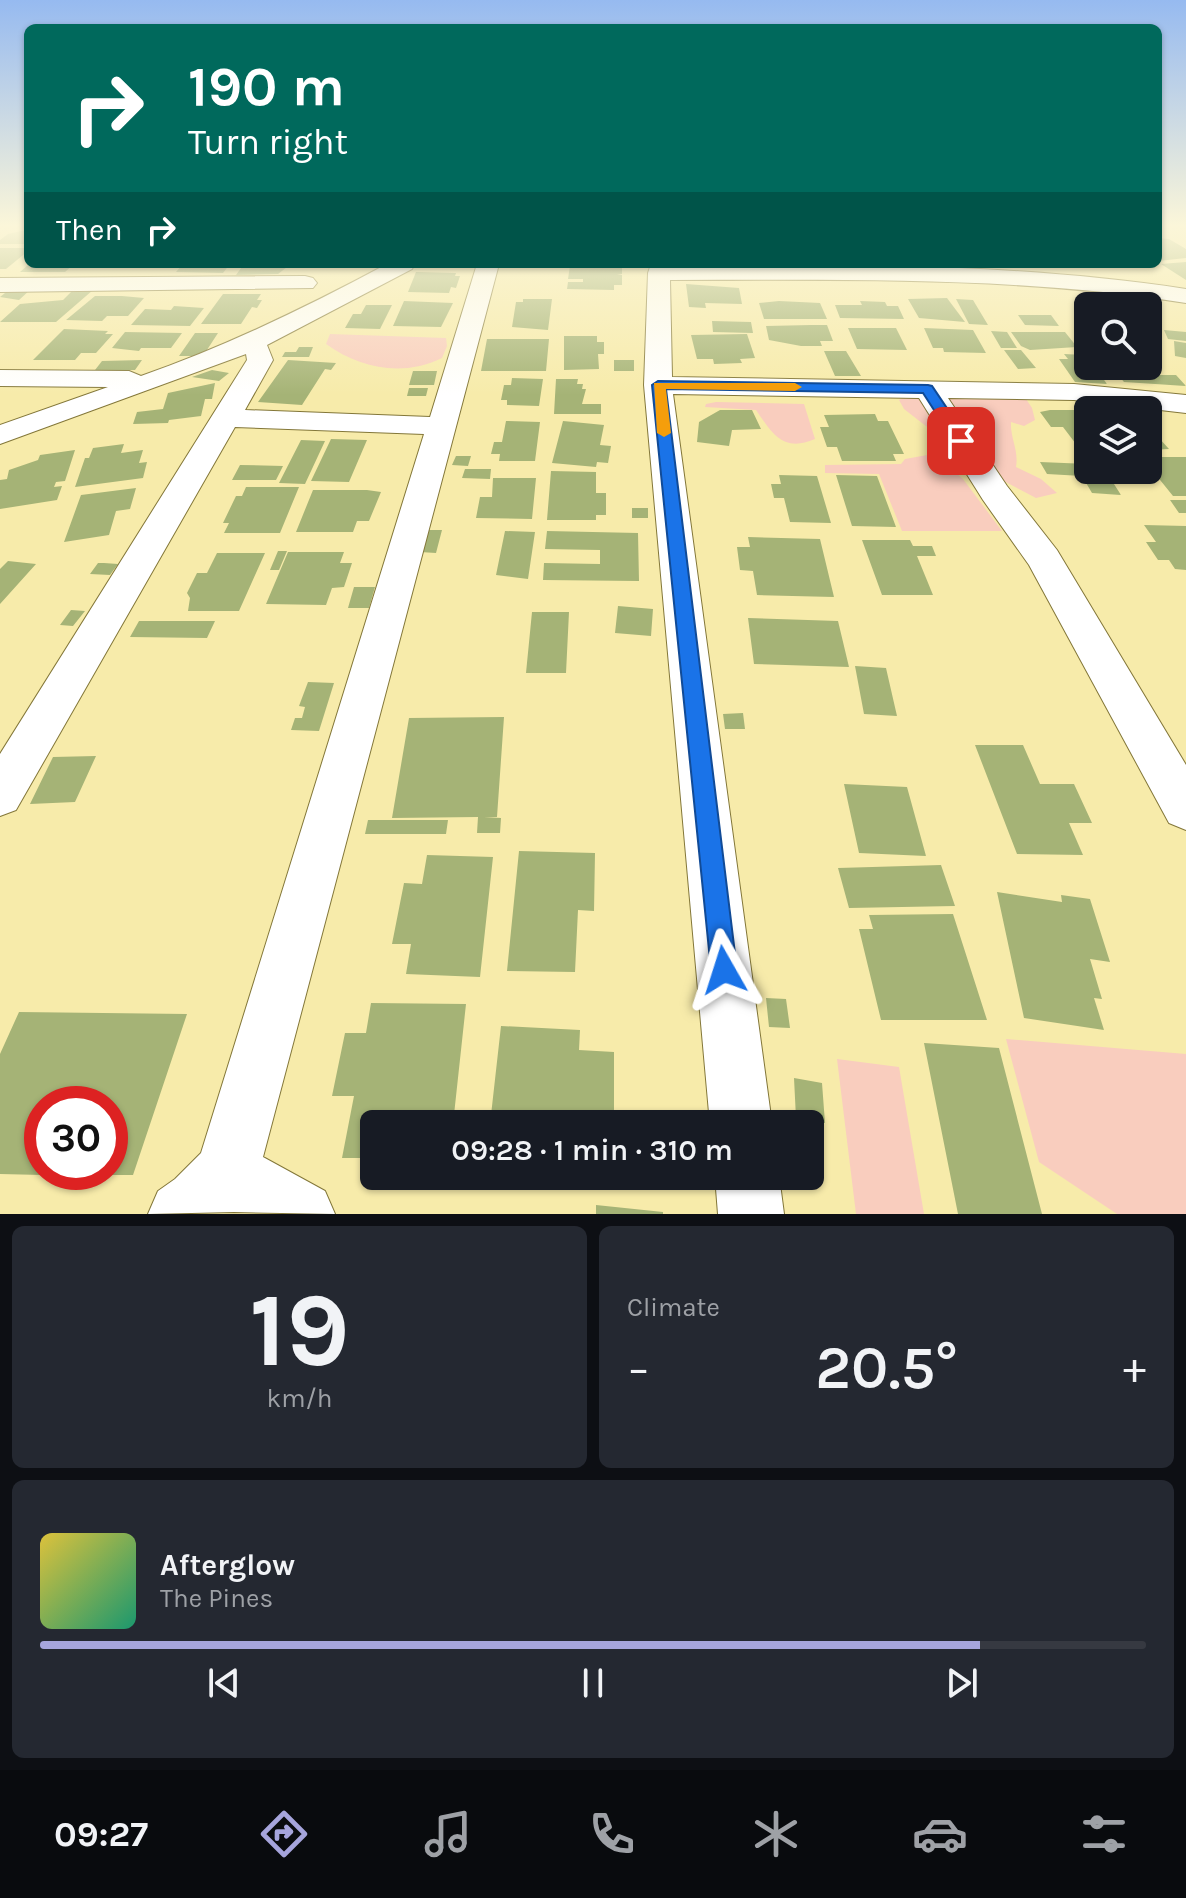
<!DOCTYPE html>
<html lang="en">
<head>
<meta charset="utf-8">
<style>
	:root { --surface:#171b24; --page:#242831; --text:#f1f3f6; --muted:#9ea1a6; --line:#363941; --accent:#a6a5dc }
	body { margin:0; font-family:Karla,sans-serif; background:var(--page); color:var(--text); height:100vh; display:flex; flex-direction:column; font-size:30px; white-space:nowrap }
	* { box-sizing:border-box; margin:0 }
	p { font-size:26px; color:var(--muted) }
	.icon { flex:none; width:44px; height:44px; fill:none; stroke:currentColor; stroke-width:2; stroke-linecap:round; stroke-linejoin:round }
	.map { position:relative; height:1214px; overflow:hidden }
	.drawer { display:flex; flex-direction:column; gap:12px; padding:12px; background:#0d0f14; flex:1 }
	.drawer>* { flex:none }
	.top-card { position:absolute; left:24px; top:24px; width:1138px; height:244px; border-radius:12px; box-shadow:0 2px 6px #0004; background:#00695c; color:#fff; overflow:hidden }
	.controls { position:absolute; left:1074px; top:292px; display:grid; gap:16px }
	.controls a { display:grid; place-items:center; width:88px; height:88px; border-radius:12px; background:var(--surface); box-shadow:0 2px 6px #0004; font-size:40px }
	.speed { position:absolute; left:24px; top:1086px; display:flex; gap:16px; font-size:40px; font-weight:700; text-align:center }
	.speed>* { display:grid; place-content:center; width:104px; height:104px; border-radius:50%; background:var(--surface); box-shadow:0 2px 6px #0004; line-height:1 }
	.speed .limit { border:12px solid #d22; background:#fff; color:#111 }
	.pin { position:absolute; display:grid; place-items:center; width:68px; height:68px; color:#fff; margin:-34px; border-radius:16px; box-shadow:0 4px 12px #0006 }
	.me { position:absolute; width:88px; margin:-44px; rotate:354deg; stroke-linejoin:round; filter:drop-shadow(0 0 6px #0008) }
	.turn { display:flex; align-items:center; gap:28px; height:168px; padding:0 32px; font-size:36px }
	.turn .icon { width:104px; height:104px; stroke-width:2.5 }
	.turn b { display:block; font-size:56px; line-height:68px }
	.then { display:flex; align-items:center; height:76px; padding:0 32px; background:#0003; gap:16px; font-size:30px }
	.big { font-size:60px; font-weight:600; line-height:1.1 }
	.drawer .tile { flex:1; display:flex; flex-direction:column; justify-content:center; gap:12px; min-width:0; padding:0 28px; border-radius:12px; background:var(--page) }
	.drawer .dial { align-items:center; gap:0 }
	.dial b { font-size:104px; line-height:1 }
	.song { display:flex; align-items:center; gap:24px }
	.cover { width:96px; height:96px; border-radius:12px; background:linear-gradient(135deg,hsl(50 70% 55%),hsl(160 70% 35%)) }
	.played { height:8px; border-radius:4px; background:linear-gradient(90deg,var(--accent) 85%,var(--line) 85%) }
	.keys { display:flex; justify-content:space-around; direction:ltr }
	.heat { display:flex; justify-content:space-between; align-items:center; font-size:44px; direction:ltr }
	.drawer .tiles { flex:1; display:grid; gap:12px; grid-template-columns:1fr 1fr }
	.tile:last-child { grid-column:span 2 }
	.trip { position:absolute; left:360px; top:1110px; width:464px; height:80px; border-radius:12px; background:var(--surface); box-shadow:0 2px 6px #0004; font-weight:600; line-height:80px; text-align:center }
	.tabs { display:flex; height:128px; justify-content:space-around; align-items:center; background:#090b0e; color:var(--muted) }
	.tabs .icon { width:56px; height:56px }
	.tabs .on { color:var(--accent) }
	.tabs b { font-size:36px; color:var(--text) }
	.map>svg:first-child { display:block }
	.green { fill:#f9cdbe }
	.building { fill:#a5b376 }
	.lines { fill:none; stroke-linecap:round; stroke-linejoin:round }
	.minor-casing { stroke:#837739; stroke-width:2 }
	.minor { fill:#fff; fill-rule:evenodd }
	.route { fill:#1a73e8; stroke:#114b97; stroke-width:2 }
	.slow { fill:#f59e0b }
</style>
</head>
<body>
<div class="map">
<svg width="1186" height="1214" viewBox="0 0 1186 1214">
	<rect width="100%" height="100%" fill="#f7ebaa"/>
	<path class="green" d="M330,334l116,4 1,8 -5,12c-39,19 -81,11 -116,-14z
		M906,396h118l8,12 3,12 -11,6 -13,-4c-1,16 8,28 5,45l25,12 16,14 -21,5 -55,-29 -77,-60 -5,-9z
		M716,402l88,2 11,35c-32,14 -43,-6 -59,-29l-51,-3 1,-3z
		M933,454l30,25 39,52h-100l-23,-57 -54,-1v-8l76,-1 4,-5z
		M1006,1039l180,15v160h-69l-78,-52z
		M837,1059l62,8 25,147h-68z"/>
	<path class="building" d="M21,231h7v13h-28v-4l8,-6z
		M1158,238l11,1 17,10v9l-28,3z
		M0,248h28v3l-22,18h-6z
		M1186,262v18l-25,-16z
		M29,264h45l-9,8h-45z
		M183,264h47l-7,9 -47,-1z
		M244,264h47l-13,10 -42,1z
		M570,266l52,1v7h-5l5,1v10h-8v5l-47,-1 1,-7h15v-3h-15z
		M416,272l40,1 -1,3h5l-4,12 -5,-1 -2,6 -41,-1z
		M686,284l53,4 3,16 -37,-1 1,5 -17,-1z
		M10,289h21l-12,11 -19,-3z
		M73,290h20l-37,32h-56l20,-18 43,-4z
		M223,294h38l-4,6h5l-5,8 -5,-1 -11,17h-40z
		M95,296h27l22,2 -16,18h-21l-5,5 -36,-1z
		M947,298l18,24 -46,-4 -11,-19z
		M523,299h29l-4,31 -36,-3 4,-25h7z
		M956,299l17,1 15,25 -19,-1z
		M404,301l49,2 -12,24 -48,-1z
		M779,301l41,2 7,16h-63l-5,-16z
		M860,301l25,1 2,4h11l6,13 -64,-1 -5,-13h27z
		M366,305h26l-12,24 -35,-1 8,-14h8z
		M174,306l30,2 -14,18 -59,-1 14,-16 26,1z
		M1018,315h33l8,11 -34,-1z
		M712,321l39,1 2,11 -40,-1z
		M811,325h16l6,16h-13l2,5h-21l-32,-6 -3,-14z
		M848,328h48l11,22 -50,-1z
		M924,328l49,2 13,23 -42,-1 -1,-4h-10z
		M64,329l44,2 -3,3h8l-17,19h-15l-6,7h-42z
		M1164,330l22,2v9l-18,-2z
		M991,331l16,1 10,16h-16z
		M125,332l57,1 -11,15h-30l-2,3 -27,-3z
		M1011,332h54l12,15 -47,3 -9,-4z
		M195,333h23l-15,23h-24z
		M747,334l8,24 -15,1 2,4 -28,1 -1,-5h-16l-6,-24z
		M564,336h33v6h7v12h-6l1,15 -35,1z
		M487,339h62l-3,32h-65z
		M1174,341l12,2v15l-11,-2z
		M299,347h14l-4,10h-27l3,-5h11z
		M1004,350h17l15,18 -18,1z
		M824,351h22l15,25h-26z
		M1064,354l21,1 3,11h6l13,18 -32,-2 -16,-23h9z
		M142,360l-7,10h-40l7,-9z
		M288,360l48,3 -5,7 -6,-1 -23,36 -44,-3z
		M614,360h20v11h-20z
		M212,370l17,3 -10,8 -27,-4z
		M413,371h24l-3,14h-25z
		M1118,375h58l10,11 -62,-4z
		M512,378l31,1 -4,27 -32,-1v-5h-6l3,-15h7z
		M556,379h22l-1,5h6l-1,5h4l-4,15h19v10h-47z
		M215,383l-3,16h-7l-4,17 -32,4 -1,3 -35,1 4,-12 26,-3 5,-16z
		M409,388h19l-2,8h-19z
		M720,410h32l9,19 -29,1 -3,16 -32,-4 2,-20z
		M1050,410h38v38h-9l-16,-21h-12l-11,-15z
		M875,414l3,7h10l16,33h-11l3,7h-54l-5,-14h-10l-7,-20h9l-5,-12z
		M506,421l34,1 -5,39h-36l1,-7h-9l3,-12h8z
		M563,421l41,4 -4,20 11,1 -3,17 -11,-1 -1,5 -44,-4z
		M1148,426l21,23 -21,1z
		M331,439l36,1 -18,42 -38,-1z
		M301,440l24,1 -20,43 -26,-1z
		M124,444l-3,9 22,-3 -4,13 8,-1 -4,16 -68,9 10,-29h4l4,-10z
		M75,450l-10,31 -9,1 -2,5 8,-1 -5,14 -57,9v-29l7,-1 2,-9 29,-10 2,-5z
		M456,456h15l-3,10 -16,-1z
		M1148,457h38v39h-13l-25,-31z
		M1040,462l48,2v6h17l16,25 -29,-2 -10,-17 -35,-2z
		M240,465l43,1 -7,14h-44z
		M465,469h26l-1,10 -28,-1z
		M551,471l45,1v21h10v22h-10v5h-49z
		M779,475l38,1 14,47 -41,-1 -6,-24h-10l-3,-14h10z
		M836,475l41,1 19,51 -44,-1z
		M493,478h43l-4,41 -56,-1 4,-21h12z
		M246,487h53l-19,46h-56l5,-10h-6l13,-27h6z
		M136,488l-6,21 -14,2 -7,24 -45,7 17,-47z
		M313,490h54l14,2 -12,29h-12l-4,11h-57z
		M1170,500h16v13h-7z
		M632,508h16v10h-16z
		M1144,525l42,1v44l-11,-1 -6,-9h-11l-12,-18h10z
		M427,530h15l-6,23 -16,-1z
		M505,531l30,1 -7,47 -32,-4z
		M547,531l91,2 1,48 -96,-1 1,-17 56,1v-14l-55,-1z
		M748,537l72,2 14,58 -77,-2 -4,-24 -13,-1 -3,-23h13z
		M862,540h48l3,6h19l4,10h-19l16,39h-51z
		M278,551h9l-8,19h-9z
		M288,552h56l-4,11h12l-8,24 -12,1 -6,17 -60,-1z
		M217,553h48l-26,58h-51l2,-13 -3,-5 10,-20h10z
		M8,561l28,3 -36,40v-35z
		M98,563h6l14,1 -8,11 -20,-1z
		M354,587h21l-6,21h-21z
		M618,606l35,3 -2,27 -36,-3z
		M71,610l14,1 -12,15 -13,-1z
		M532,612h37l-3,61h-40z
		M748,618l90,3 11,46 -95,-3z
		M139,621h76l-8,17 -77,-1z
		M855,666l31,2 11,48 -33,-2z
		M308,682l26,1 -15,48 -28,-1 4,-12h7l3,-11 -6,-1z
		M743,713l2,16h-20l-2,-15z
		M504,717l-7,100h-13l17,1 -1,15h-23l1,-16 -86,1 17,-100z
		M975,745h48l17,39h34l18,39h-23l14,32 -66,-1z
		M96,756l-21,46 -45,2 23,-47z
		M844,784l63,3 19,69 -67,-3z
		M368,820h80l-2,14h-81z
		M519,851l76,2 -1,58 -16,-1 -3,62 -68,-1z
		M427,855l66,2 -13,120 -74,-3 5,-30h-19l12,-61 18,1z
		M941,865l14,41 -106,2 -11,-40z
		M997,892l65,10 -1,-7 29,4 20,63 -20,-3 12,40 -8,-1 10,32 -80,-12z
		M953,914l34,106h-106l-22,-91h14l-4,-14z
		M766,998l20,1 4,29 -21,-1z
		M371,1003l95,1 -13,120h-79v34h-32l12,-62h-22l13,-63h21z
		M19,1012l168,2 -54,161h-69v-3h46v-68h-68v71l-42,-1v-120z
		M501,1026l79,4 -1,20 35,2v72h-124z
		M924,1043l75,5 43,166h-84z
		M794,1078l28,5 3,40 -29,-5z
		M778,1176h31l1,12 -31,-3z
		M596,1205l67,7v2h-67z"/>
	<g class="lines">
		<defs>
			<path id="minor" d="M387,264h28l-3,5 -145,76 6,15 -28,50 185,7 47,-153h22l-236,893 62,34 10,23 -101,-2 -86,2 10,-23 17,-12 26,-26 223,-719 -189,-7 -219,383 -16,6v-62l247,-394 -1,-6 -246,90v-19l108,-38 -108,-1v-16l129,1 12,5c86,-30 166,-69 246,-112z
				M651,264c173,0 359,-2 535,25v14c-171,-27 -343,-23 -516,-23l2,97 402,7 112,11v18l-112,-13 -126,-2 59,88 50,64 129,215v65l-17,-7 -140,-258 -46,-65 -64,-102 -246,-4 99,730h-62l-66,-739 4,-112z
				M305,276l8,2 4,5 -4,5 -313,4v-14z
				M715,1176h64l5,38h-66z"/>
		</defs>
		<use href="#minor" class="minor-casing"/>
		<use href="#minor" class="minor"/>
	</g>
	<linearGradient id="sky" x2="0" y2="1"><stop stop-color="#96baf0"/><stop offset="0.57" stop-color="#fbf6d9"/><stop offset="1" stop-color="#fbf6d9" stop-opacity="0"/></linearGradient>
	<rect width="1186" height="395" fill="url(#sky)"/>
	<path class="route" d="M658,381l270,4 4,1 37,55 -2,3h-11l-33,-51 -257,-4 71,581 -4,9 -9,4 -9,-4 -4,-9 -59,-585z"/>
	<path class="slow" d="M654,383h141l7,4 -7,4 -129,-2 5,44 -7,4 -7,-4z"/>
</svg>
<div class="controls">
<a><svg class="icon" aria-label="search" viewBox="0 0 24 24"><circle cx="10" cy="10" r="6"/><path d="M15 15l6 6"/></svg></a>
<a><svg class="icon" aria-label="layers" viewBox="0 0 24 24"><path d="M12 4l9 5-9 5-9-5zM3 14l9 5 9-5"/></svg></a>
</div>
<div class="speed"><div class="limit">30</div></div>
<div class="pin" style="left:961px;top:441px;background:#d93025"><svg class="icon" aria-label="arrive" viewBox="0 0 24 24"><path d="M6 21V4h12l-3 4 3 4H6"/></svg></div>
<svg class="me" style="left:724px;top:970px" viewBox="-20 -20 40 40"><path d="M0-17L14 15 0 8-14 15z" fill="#1a73e8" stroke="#fff" stroke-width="4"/></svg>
<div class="trip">09:28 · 1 min · 310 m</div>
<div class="top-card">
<div class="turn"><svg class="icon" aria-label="right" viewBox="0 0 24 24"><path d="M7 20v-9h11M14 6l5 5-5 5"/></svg><div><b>190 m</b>Turn right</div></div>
<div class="then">Then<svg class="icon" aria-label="right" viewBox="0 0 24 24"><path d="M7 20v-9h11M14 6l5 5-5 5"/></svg></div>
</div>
</div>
<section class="drawer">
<div class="tiles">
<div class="tile dial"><b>19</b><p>km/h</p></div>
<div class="tile"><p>Climate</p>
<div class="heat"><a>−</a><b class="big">20.5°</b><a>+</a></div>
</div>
<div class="tile">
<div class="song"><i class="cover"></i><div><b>Afterglow</b><p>The Pines</p></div></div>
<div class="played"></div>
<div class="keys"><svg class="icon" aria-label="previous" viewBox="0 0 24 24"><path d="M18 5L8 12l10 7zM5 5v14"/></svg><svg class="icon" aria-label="pause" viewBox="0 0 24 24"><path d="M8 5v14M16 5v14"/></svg><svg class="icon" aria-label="next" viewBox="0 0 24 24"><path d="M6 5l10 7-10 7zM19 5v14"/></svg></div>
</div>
</div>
</section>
<nav class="tabs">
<b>09:27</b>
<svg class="icon on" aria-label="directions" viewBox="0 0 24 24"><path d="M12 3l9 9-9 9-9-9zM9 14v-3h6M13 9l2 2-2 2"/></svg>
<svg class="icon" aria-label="music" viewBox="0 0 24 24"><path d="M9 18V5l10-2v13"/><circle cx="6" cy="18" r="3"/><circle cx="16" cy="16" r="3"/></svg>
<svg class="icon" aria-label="phone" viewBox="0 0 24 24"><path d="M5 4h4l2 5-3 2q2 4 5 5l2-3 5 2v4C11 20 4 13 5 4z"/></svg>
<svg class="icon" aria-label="climate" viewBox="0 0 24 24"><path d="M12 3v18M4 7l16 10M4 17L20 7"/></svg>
<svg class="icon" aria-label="car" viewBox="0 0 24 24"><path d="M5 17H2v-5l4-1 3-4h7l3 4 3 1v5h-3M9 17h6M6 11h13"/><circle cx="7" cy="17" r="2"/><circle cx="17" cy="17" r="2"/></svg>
<svg class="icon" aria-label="filters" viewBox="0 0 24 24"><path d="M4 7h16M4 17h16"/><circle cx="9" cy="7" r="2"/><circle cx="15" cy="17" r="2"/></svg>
</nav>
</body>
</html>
